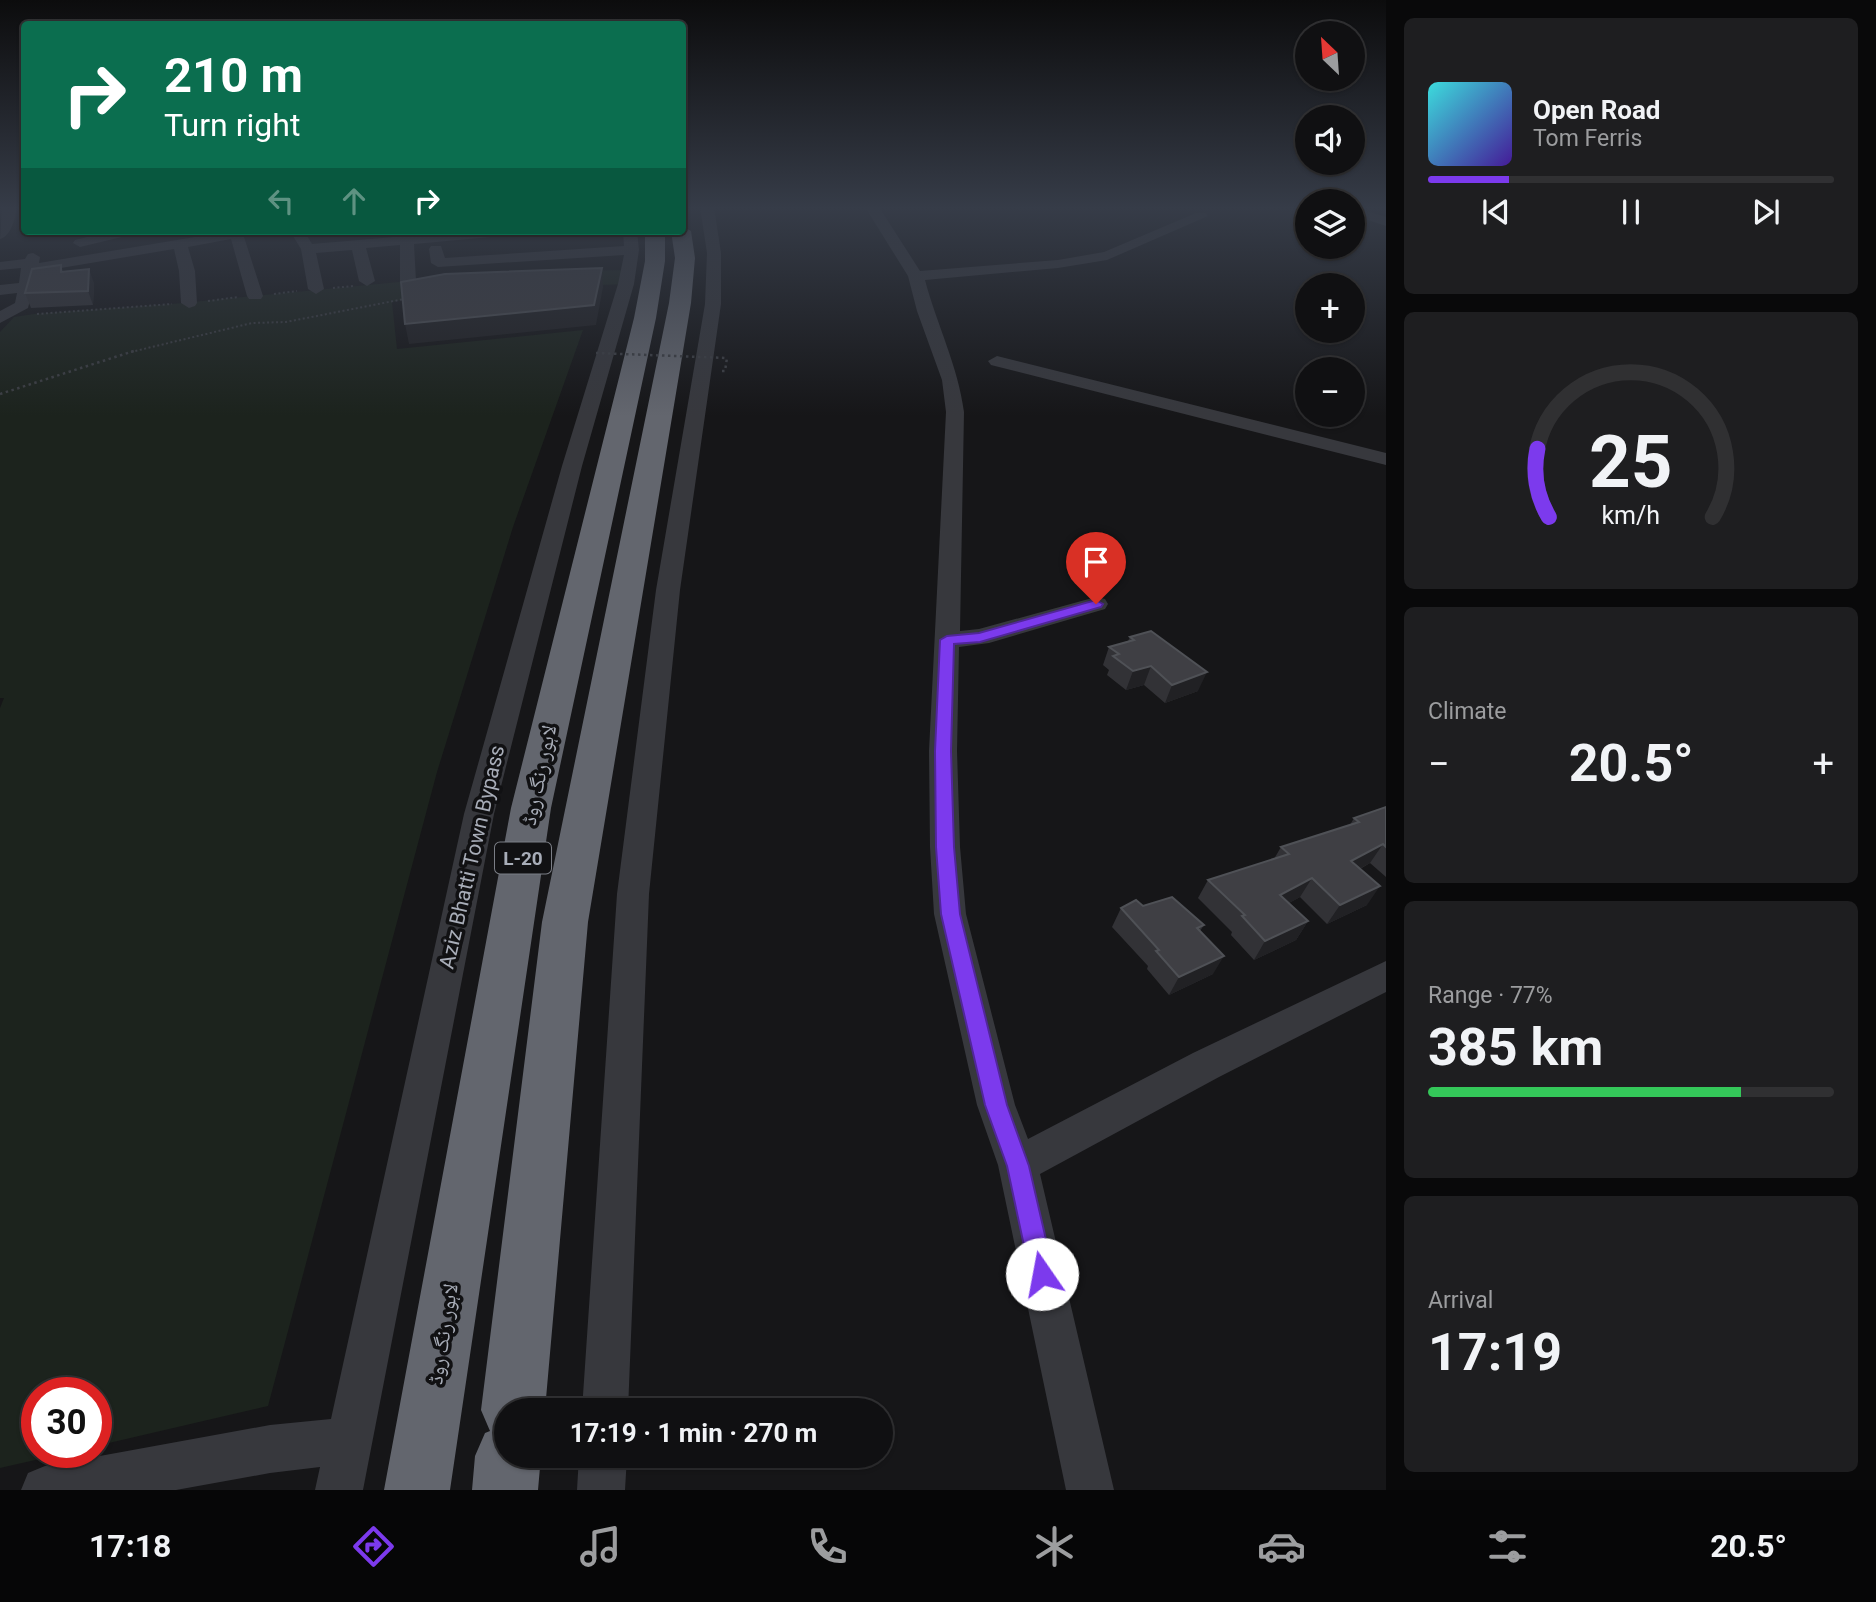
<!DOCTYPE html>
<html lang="en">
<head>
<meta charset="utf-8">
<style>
	:root { --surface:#101012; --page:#1e1e20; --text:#f1f3f6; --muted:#9c9d9f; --line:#303032; --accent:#7c3aed }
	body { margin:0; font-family:Roboto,"Noto Naskh Arabic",sans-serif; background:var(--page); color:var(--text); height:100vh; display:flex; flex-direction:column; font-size:26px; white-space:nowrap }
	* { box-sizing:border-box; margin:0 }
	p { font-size:23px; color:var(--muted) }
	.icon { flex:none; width:38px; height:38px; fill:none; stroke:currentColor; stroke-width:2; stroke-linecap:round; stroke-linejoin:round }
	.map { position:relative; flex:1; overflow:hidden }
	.panel { display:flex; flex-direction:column; gap:18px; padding:18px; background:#09090a; width:490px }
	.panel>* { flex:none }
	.top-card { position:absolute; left:21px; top:21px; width:665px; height:214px; border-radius:7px; box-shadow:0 2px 5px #0004,0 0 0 2px var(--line); background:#0b6e4f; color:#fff; overflow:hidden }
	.needle { width:46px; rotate:335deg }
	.buttons { position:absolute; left:1295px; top:21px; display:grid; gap:14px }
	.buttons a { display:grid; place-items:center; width:70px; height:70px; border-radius:50%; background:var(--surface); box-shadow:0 2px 5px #0004,0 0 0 2px var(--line); font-size:35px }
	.speed { position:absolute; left:21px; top:1377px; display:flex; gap:14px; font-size:35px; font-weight:700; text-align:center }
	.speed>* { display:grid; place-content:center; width:91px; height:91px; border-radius:50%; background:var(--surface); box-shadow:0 2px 5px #0004,0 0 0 2px var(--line); line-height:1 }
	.speed .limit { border:10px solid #d22; background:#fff; color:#111 }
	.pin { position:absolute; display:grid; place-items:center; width:60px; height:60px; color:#fff; margin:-72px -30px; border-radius:50% 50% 50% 0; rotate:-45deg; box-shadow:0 0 7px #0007 }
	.pin .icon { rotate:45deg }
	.me { position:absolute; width:77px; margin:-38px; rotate:348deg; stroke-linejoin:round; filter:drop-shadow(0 0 5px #0008) }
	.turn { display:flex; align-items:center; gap:24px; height:147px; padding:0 28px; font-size:32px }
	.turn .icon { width:91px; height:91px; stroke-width:2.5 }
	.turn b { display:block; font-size:49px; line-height:60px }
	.lanes { display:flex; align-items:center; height:66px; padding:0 28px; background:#0003; justify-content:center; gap:35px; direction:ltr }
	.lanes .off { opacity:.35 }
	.big { font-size:52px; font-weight:700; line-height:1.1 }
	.panel .card { flex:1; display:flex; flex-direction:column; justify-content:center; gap:10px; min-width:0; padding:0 24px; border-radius:10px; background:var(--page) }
	.panel .dial { align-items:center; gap:0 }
	.dial svg { height:182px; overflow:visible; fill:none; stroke:var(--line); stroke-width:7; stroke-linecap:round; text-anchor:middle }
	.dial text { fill:var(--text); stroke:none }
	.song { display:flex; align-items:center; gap:21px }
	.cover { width:84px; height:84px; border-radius:10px; background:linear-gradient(135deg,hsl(180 70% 55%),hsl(260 70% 35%)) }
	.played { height:7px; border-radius:4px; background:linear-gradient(90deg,var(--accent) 20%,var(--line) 20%) }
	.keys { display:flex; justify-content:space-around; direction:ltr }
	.heat { display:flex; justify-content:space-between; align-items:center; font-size:38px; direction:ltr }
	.charge { height:10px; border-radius:5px; background:linear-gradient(90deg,#34c759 77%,var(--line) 0) }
	.trip { position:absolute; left:494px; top:1398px; width:399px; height:70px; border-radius:35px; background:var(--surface); box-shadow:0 2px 5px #0004,0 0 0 2px var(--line); font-weight:700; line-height:70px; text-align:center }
	.tab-bar { display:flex; height:112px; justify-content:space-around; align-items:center; background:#060607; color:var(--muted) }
	.tab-bar .icon { width:49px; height:49px }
	.tab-bar .on { color:var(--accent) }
	.tab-bar b { font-size:32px; color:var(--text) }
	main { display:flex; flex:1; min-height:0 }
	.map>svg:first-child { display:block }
	.green { fill:#1c231d }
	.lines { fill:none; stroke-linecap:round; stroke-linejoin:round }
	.path-far1 { stroke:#3d3f44; stroke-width:2; stroke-dasharray:2 2.5; stroke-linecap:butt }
	.path { stroke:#3d3f44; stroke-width:2.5; stroke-dasharray:2.5 3.5; stroke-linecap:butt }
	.minor { fill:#37383d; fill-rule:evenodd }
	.highway { fill:#63666e; fill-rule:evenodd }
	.path-bridge { stroke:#3d3f44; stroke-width:2.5; stroke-dasharray:2.5 3.5; stroke-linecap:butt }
	.wall { fill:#323236 }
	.shaded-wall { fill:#212124 }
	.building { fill:#3f3f44; stroke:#4f5156; stroke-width:2 }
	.route { fill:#7c3aed; stroke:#51269a; stroke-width:2 }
	.labels { text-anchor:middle; stroke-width:7; stroke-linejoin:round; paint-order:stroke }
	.shield { fill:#111113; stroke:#7b7e86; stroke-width:2 }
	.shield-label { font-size:19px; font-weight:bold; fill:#a8adb8 }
	.street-label { font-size:21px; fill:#a8adb8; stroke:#111113 }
</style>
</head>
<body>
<main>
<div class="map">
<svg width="1386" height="1490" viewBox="0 0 1386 1490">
	<rect width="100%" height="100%" fill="#161618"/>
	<path class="green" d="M628,270l-2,14 -185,8 -49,10 5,47 186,-19 -70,197 -76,245 -169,634 -172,40v-53h-59v59l29,1 -66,15v-760l4,-10h-4v-366l14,-15 20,-3 138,-10 330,-32z"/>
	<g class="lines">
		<path class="path-far1" d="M333,288l20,-2
			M274,294l23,-3
			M208,301l30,-4
			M37,314l135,-10
			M131,352l121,-29 34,-1 118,-23"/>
		<path class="path" d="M722,371h3l2,-13
			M0,394l137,-44"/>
		<path class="minor" d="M2,207h14c0,11 -5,29 -16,32z
			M700,207h14l7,46v51l-41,286 -31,304 -21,516h-46l35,-516 39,-304 49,-286 2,-51z
			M865,207h14l41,64 138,-11 46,-8 92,-39h10l2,3 -101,44 -49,8 -133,12c12,45 33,86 39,132l-4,219 19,-2 117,-32 9,2 3,5 -3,5 -116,34 -30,4 -2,104 3,96 6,67 49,191 13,34 165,-86 193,-92v31l-167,85 -179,97 74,316h-48l-68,-325 -21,-60 -43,-191 -4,-67 -1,-96 17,-339 -4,-32 -25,-69 -9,-35z
			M1353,207l33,10v9l-33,-11z
			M112,231h24l-2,3 -54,13 -7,-4 2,-3z
			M231,231h32l-2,3 -17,3 19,59 -2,3h-12l-2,-3 -16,-57 -43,8 7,24 2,32 -2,3 -6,2 -8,-5 -2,-32 -5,-22 -137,23 -9,36 -28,15v-12l15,-8 2,-10 -17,2v-10l19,-2 2,-15 -21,2v-8l25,-3 3,-5 5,-1 7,4 -1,6z
			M290,231h14l8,13 153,-13h56l-7,4 -100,9 2,37 -8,5 -8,-5v-36l-34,3 9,33 -8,5 -8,-5 -7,-31 -36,3 8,36 -8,5 -8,-5 -7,-40z
			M623,231h14l2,19 -5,34 -52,182 -88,348 -131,676h-48l5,-23 -50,6 -94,17h-155l7,-17 17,-7 225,-41 61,-6 133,-605 98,-348 56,-182 6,-29 -186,12 -7,-4 -2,-14 2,-3h10l4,12 179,-12z
			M997,356l389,97v12l-395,-100 -3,-4z
			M579,1456h48l-2,34h-48z"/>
		<path class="highway" d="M682,226l9,5 4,27 -4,45 -103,619 -43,488h-39v46h35l-3,34h-66l3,-34 10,-23 5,-2 -9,-21 61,-488 127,-619 6,-45 -4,-27h11z
			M645,231h20v30l-9,57 -105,490 -101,682h-66l127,-682 123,-490 11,-57z"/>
		<path class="path-bridge" d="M596,353l131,5"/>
	</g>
	<path class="wall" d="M61,265l2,7 31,11 -1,22 -62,3 -6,-15z
		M1130,637l68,54 -33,12 -21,-18 -18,5 -19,-15 2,-5 -6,-5 6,-18 19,-6z
		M1386,807v70l-16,-14 -10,6 7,36 -40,19 -27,-27 -11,6 19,18 -12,19 -42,20 -23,-25 1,-3 -34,-34 10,-18 66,-21 7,-12 69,-22 4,-7z
		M1143,906l61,19 -4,6 13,43 -44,21 -22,-26 1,-3 -36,-39 9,-19z"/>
	<path class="shaded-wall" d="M602,268l1,19 -7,38 -187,19 -4,-20z
		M89,269l5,14 -1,22 -5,-14z
		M1151,666l-7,19 -18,5 7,-19z
		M1207,672l-9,19 -33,12 7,-18z
		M1383,844l-13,19 -31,17 12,-19z
		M1312,878l-12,19 -31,17 11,-19z
		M1380,886l-13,19 -40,19 13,-19z
		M1308,921l-12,19 -42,20 11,-19z
		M1224,956l-11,18 -44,21 10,-18z"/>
	<path class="building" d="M61,265v7l28,-3 -1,22 -63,2 7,-24z
		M602,268l-8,37 -189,19 -4,-42 44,-8z
		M1151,631l56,41 -35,13 -21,-19 -18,5 -20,-15 6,-2 -10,-7 25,-7 -4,-3z
		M1386,807v40l-3,-3 -32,17 29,25 -40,19 -28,-27 -32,17 28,26 -43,20 -23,-25 3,-1 -37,-35 81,-26 -8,-7 78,-25 -5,-4z
		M1172,897l32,28 -7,3 27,28 -45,21 -23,-26 3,-1 -38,-42 15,-8 7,6z"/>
	<linearGradient id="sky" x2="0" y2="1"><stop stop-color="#0c0c0d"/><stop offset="0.5" stop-color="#363c48"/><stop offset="1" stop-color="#363c48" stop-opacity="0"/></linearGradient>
	<rect width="1386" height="416" fill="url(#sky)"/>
	<path class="route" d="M1096,600l7,4 -2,3 -121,35 -26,2 -3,107 3,96 6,67 47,191 22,61 25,108 -4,8 -8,4 -9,-4 -3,-8 -23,-108 -22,-61 -44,-191 -5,-67 -1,-96 5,-111 7,-4 32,-3z"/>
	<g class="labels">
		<rect class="shield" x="495" y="842.5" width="56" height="31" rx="5"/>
		<g class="shield-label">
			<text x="523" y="865">L-20</text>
		</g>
		<g class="street-label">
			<text transform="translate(539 775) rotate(-78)" y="7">لاہور رنگ روڈ</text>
			<text transform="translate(472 857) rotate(-77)" y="7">Aziz Bhatti Town Bypass</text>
			<text transform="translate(443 1334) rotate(-81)" y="7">لاہور رنگ روڈ</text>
		</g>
	</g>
</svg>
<div class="buttons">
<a><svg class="needle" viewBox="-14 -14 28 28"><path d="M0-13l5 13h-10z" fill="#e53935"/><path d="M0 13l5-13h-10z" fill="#9c9d9f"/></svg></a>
<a><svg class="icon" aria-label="sound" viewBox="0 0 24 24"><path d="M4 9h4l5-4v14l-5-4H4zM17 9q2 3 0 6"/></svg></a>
<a><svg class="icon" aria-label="layers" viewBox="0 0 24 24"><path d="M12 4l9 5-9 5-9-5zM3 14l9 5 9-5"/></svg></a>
<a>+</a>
<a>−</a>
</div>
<div class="speed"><div class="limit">30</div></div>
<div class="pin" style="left:1096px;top:604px;background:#d93025"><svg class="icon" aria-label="arrive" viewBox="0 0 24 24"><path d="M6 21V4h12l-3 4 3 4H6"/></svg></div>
<svg class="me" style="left:1042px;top:1274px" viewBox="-20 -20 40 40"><circle r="19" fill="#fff"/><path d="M0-13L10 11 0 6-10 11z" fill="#7c3aed"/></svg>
<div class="trip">17:19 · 1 min · 270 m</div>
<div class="top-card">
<div class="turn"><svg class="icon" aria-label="right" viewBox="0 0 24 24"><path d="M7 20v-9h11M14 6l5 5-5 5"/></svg><div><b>210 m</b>Turn right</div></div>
<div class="lanes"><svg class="icon off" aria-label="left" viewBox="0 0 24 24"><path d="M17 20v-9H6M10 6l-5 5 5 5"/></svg><svg class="icon off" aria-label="ahead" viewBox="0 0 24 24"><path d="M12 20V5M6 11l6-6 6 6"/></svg><svg class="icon" aria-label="right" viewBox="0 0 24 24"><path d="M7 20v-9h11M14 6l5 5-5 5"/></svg></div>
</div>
</div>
<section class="panel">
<div class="card">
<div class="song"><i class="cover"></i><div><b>Open Road</b><p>Tom Ferris</p></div></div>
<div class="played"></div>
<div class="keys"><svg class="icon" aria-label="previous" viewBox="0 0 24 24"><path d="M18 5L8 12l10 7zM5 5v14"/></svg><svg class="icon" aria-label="pause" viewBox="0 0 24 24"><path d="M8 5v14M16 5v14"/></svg><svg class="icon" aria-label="next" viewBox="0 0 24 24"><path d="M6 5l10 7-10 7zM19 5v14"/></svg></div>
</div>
<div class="card dial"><svg viewBox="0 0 100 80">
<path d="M14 69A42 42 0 1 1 86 69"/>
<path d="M14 69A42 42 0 0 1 9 39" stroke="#7c3aed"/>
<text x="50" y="56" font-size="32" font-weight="700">25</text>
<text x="50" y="72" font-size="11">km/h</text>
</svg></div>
<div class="card"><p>Climate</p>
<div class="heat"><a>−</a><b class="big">20.5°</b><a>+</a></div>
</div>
<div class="card"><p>Range · 77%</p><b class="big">385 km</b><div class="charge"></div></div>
<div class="card"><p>Arrival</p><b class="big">17:19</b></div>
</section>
</main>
<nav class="tab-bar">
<b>17:18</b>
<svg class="icon on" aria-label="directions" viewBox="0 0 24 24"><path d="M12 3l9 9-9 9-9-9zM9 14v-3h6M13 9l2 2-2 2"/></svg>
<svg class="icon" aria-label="music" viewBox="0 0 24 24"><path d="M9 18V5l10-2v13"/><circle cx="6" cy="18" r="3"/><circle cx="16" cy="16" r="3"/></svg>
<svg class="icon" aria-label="phone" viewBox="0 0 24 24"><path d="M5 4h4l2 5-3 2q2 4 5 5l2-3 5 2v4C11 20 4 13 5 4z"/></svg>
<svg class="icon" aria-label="climate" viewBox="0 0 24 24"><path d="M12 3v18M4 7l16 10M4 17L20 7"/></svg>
<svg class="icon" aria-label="car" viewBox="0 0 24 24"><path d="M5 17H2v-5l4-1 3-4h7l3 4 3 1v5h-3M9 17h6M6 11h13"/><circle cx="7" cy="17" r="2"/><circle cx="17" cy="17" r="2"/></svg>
<svg class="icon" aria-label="filters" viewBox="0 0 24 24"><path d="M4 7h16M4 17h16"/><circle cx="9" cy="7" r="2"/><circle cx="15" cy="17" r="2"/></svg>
<b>20.5°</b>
</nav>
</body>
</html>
